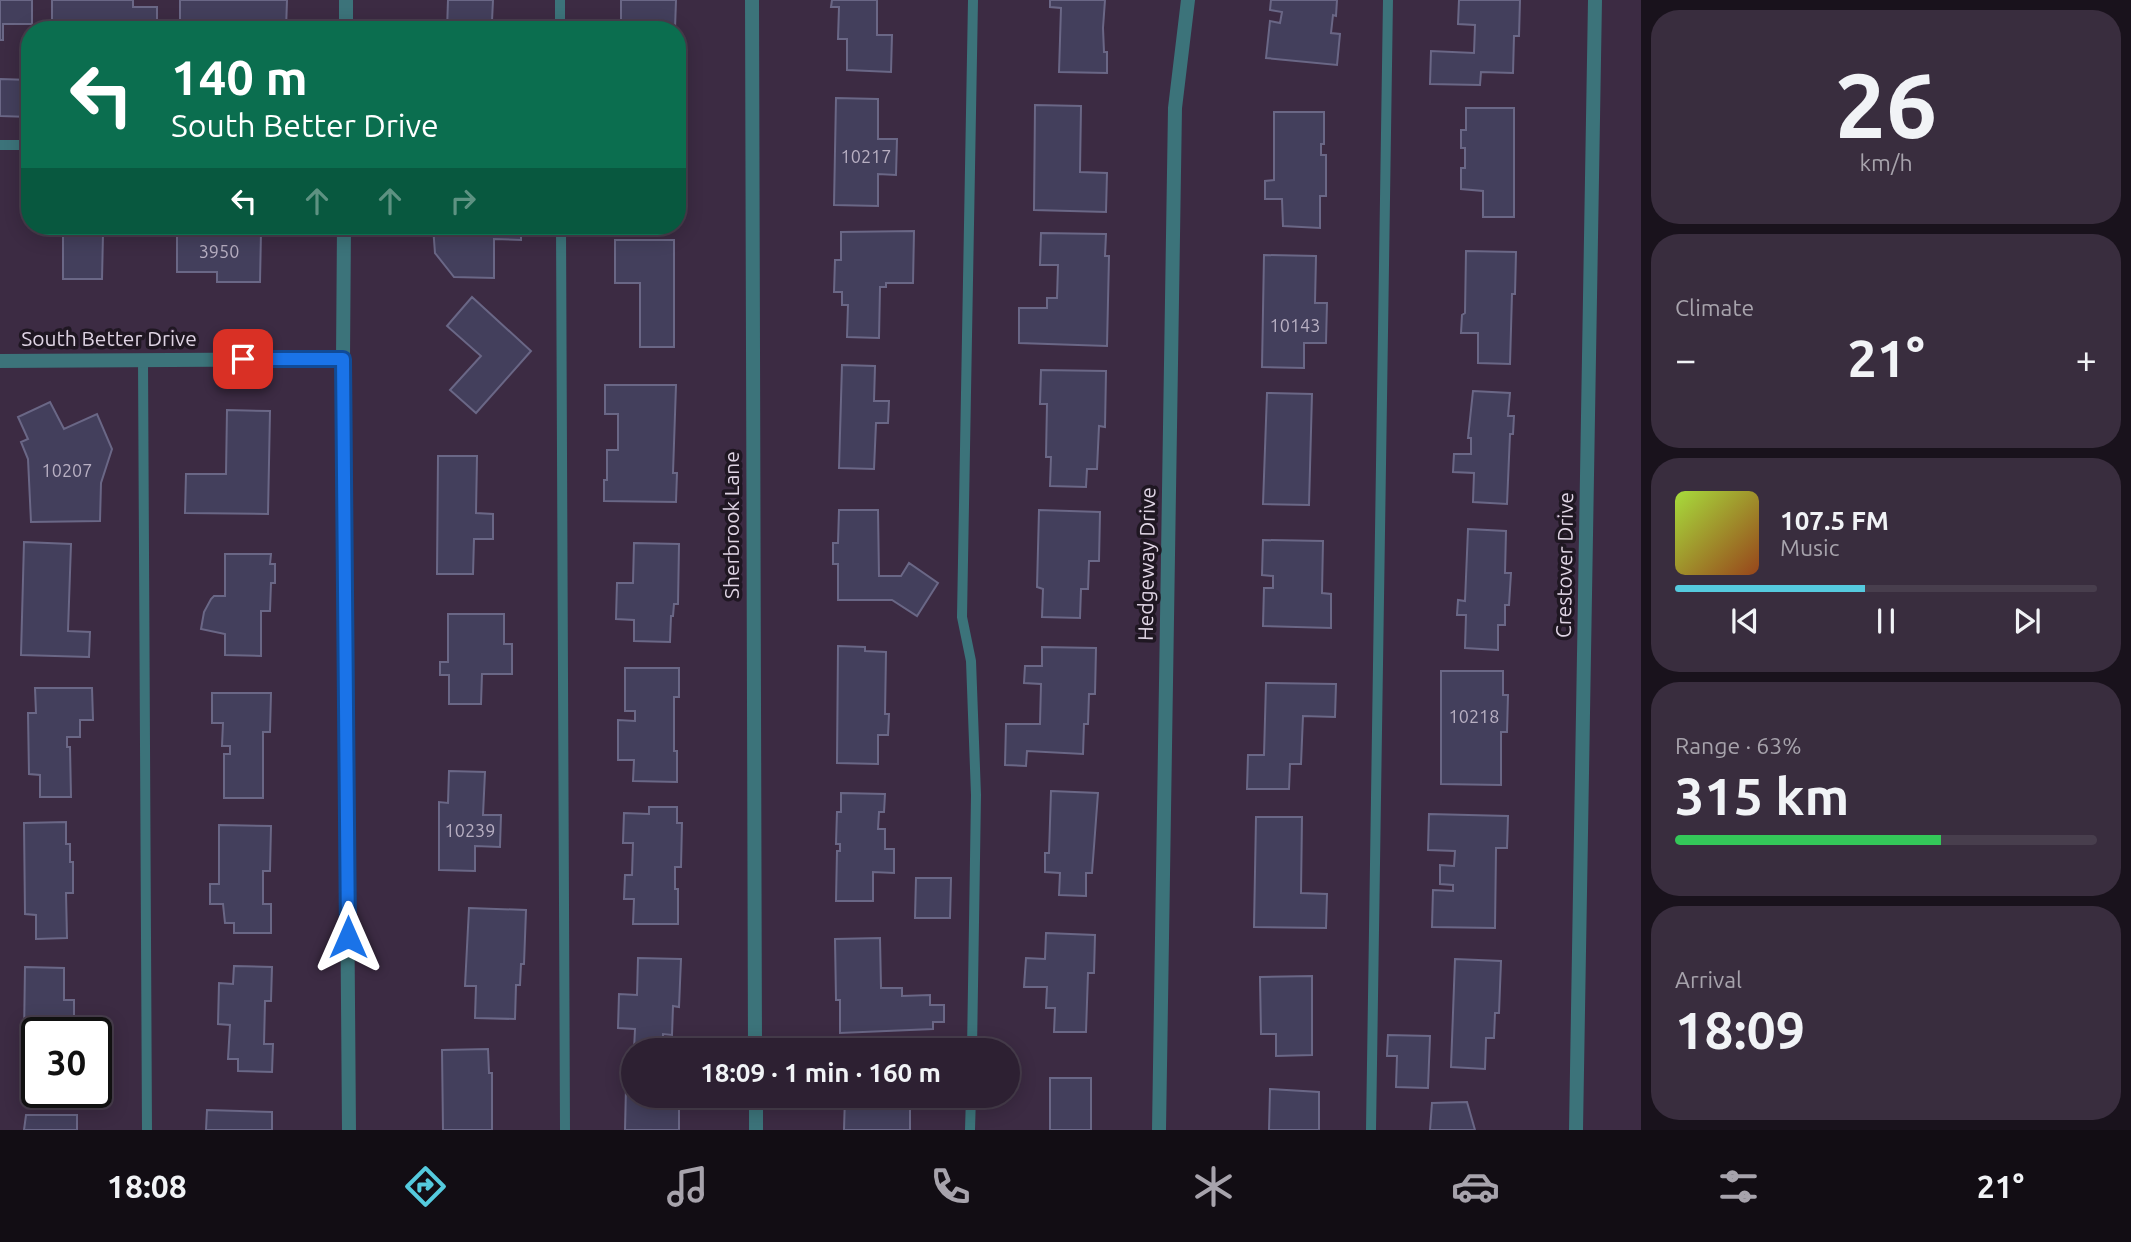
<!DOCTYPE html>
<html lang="en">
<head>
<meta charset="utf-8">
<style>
	:root { --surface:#2d2032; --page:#392d3e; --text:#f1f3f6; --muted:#a7a3ac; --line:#483e4d; --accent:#55cade }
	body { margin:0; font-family:Ubuntu,sans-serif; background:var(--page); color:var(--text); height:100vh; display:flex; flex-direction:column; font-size:26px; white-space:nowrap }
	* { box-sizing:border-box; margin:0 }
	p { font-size:23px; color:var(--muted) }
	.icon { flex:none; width:38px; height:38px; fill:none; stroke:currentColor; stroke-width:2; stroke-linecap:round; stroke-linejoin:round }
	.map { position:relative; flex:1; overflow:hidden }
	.drawer { display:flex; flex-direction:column; gap:10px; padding:10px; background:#19121c; width:490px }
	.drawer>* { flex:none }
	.guide { position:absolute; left:21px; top:21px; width:665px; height:214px; border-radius:28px; box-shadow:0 4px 18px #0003,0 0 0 2px var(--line); background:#0b6e4f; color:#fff; overflow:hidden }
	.speed { position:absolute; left:21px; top:1017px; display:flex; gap:14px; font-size:35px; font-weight:700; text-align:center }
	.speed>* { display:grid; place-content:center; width:91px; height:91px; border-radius:50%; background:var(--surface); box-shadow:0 4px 18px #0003,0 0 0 2px var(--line); line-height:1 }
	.speed .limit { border:4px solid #111; border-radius:10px; background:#fff; color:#111 }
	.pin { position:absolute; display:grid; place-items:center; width:60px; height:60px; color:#fff; margin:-30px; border-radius:14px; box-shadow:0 4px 10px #0006 }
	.me { position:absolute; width:77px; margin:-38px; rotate:0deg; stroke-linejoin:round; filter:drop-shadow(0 0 5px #0008) }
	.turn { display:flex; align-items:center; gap:24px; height:147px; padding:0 35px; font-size:32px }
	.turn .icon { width:91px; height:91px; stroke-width:2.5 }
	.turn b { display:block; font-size:49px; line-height:60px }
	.lanes { display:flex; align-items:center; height:66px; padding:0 35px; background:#0003; justify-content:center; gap:35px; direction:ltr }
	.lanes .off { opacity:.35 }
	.big { font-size:52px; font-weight:700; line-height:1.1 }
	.drawer .card { flex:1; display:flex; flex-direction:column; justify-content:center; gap:10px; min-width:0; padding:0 24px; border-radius:28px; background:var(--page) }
	.drawer .dial { align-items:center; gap:0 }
	.dial b { font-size:91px; line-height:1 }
	.song { display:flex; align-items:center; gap:21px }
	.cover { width:84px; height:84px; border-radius:10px; background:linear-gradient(135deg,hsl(80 70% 55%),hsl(20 70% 35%)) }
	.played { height:7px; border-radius:4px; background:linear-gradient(90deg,var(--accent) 45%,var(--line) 45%) }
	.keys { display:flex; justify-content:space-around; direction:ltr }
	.heat { display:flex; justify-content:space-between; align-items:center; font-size:38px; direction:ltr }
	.charge { height:10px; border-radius:5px; background:linear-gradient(90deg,#34c759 63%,var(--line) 0) }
	.trip { position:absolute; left:621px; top:1038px; width:399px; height:70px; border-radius:35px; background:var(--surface); box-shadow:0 4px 18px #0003,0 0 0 2px var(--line); font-weight:700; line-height:70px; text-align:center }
	.dock { display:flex; height:112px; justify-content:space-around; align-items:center; background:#120d14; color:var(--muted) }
	.dock .icon { width:49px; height:49px }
	.dock .on { color:var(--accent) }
	.dock b { font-size:32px; color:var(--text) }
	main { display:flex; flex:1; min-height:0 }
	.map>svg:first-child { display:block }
	.building { fill:#433f5c; stroke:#6a6786; stroke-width:2 }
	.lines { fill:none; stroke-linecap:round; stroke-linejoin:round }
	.service { stroke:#3c737a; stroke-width:10 }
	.minor { stroke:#3c737a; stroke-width:14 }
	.route-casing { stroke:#114b97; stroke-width:18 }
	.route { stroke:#1a73e8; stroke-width:12 }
	.labels { text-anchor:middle; stroke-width:7; stroke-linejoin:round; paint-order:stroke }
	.number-label { font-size:18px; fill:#b8afc2 }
	.street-label { font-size:21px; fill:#dfd4e4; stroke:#1f1722 }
</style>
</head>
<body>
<main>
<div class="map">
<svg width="1641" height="1130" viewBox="0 0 1641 1130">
	<rect width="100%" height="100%" fill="#3c2b43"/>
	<path class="building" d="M0,0h32v24h-29v16h-3z
		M52,0h81v7h24v23h-105z
		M180,0h107l-1,30h-106z
		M448,0h45l-1,21h7v9h-52z
		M621,0h55l-1,29 -43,1v-6h-11z
		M832,0h45v35h15l-1,37 -44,-2v-31h-9l1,-32h-8z
		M1050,0h55l-2,28 1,24h3v21l-48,-1 2,-64 -11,-1z
		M1271,0h66l-1,16 -3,-1 -2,18 9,1 -3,31 -71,-7 4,-37 10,2 2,-11 -12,-2z
		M1459,0h61l-1,36h-5l-1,37 -32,-1 -1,13 -50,-1 1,-33 43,2 1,-28 -17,-1z
		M525,21l26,1v8h-26z
		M0,79l30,1v37l-30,-1z
		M836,98l42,1v40h19l-1,36 -18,-1v32l-44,-1z
		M1035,105l46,1 -1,66 27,1 -1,39 -72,-2z
		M1466,108h48v109h-31v-26l-22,-2v-21h4v-20h-4v-18h5z
		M1274,112h50v32h-3v11h5v41h-6v32l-37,-2 -1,-27h-17v-18l9,-1z
		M48,226h100v8h-45l-1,45h-39v-44h-15z
		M221,226h49v6h-9l-1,50h-43v-10h-40v-40h44z
		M433,226h88v14l-27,-1v39l-40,-1 -19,-24z
		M914,231l-1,52h-27v4h-6l-1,51 -32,-1 1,-32h-6v-13h-8l1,-32h6v-28z
		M1041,233l65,1 -1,22h4l-2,90 -88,-3v-35h28v-10h10l1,-33h-18z
		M615,240h59v107h-34v-64h-25z
		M1466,251l50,1 -1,42h-3l-2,70 -32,-1v-30h-17l1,-18 3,-2z
		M1264,255l52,1 -1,47h12l-1,40h-22v25l-42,-1z
		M472,297l59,54 -55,62 -26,-23 31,-34 -34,-30z
		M842,365l33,1 -1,35h15l-1,22h-12l-2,46 -35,-1z
		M1041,370l65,1 -1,56 -6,-1 -2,43h-10l-1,18 -36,-1 1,-29h-5l1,-53h-7z
		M605,385h71l-3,88h4l-1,29 -72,-1v-21h3v-30h11v-36h-13z
		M1473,391l37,2 -2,23h6l-1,18h-3l-3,70 -34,-2 1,-29 -21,-1 1,-18h17v-16h-3z
		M1267,393l45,1 -3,111 -46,-1z
		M50,402l14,27 33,-15 15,35 -11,34 -1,38 -69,1 -3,-63 -7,-17 7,-3 -10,-22z
		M227,410l43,1 -2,103 -83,-1 1,-39h40z
		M438,456h39l-1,57 17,1v25h-19l-1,35h-36z
		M839,510h39l1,66h22l8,-13 29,20 -21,33 -25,-16h-54v-36h-5v-21h5z
		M1039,510l61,2 -1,49h-10l-1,28h-7l-1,29 -38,-1 1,-28 -6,-2z
		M1468,529l38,2 -1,42h6l-2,32h-4v20h-7v25l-33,-2 1,-33h-9l1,-15 7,1z
		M1263,540l60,1 -1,52 9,1v34l-68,-2 1,-38h9v-12l-11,-1z
		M24,542l47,2 -3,87 22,1 -1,25 -68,-2z
		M634,543l45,1 -1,60h-4l-1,12h-2l-1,26 -36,-1v-21l-18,-1 1,-36h16z
		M225,554h46l-1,10h5v19h-4l-1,28h-9v45l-36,-1v-21l-24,-5 3,-17 7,-13 3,-3h11z
		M448,614h56v30h8v30h-30l-1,30h-32v-29h-9v-13h8z
		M838,646l27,1v4l21,1 -1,62h4l-1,21h-10v29l-41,-1z
		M1042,647l54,1 -1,46h-6l-1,30h-4l-1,30 -56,-3 -1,15 -21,-1 1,-41h34l1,-40 -17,-1 1,-17h17z
		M625,668h54v29h-5v54h3v31l-44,-1 1,-21h-16v-40l17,1v-10h-10z
		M1441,671h62v24h5l-1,37h-6v53l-60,-1z
		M1266,683l70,1 -1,33 -32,-1 -2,48h-11l-1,25h-42l1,-34h16z
		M35,688h57l1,32h-13v17h-13v10h3l1,50h-31v-22l-11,-1 -1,-61h8z
		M212,693h59l-1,39h-7v66h-39v-44h6v-8h-8l1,-23h-11z
		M449,771l36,1 -2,43h18l-1,32 -25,-1v25l-36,-1v-68l9,1z
		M1051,791l47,2 -6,80h-6v23l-27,-1 1,-22 -15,-1v-19h4z
		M841,793l44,1 -1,18h-5l-1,17h7v20h9v24l-21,-1v29h-37l1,-50h3v-7h-4l1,-32h4z
		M649,807h28v16h5l-1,44h-6v22h3v35h-45l1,-25h-10l1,-24h7l1,-32h-10l1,-30 25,1z
		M1429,814l79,2 -1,32h-11l-1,80 -63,-1 1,-37 20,1v-6l-13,-1v-19l14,1 1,-15 -27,-1z
		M1256,817h46l-1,76 26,1 -1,34 -72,-1z
		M66,822v22h4v18h3v31h-7l1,45 -31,1v-24l-11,-1 -1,-91z
		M219,825l52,1 -1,45h-7v33h8v29h-37v-10h-9l-2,-19h-13v-20h9z
		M916,878h35l-1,40h-35z
		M469,908l57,2 -2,54h-3l-1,21h-4l-1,34 -40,-1 1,-32h-11z
		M1046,933l49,2 -1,38h-6l-2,59h-32l1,-24h-9l1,-21h-23l2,-29 19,1z
		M880,938l1,50h21v8l28,-1v10h14v17h-11v7l-93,4v-33h-4l-1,-61z
		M638,958l43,1 -2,48 -6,-1 -1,29 -9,-1v16h-29l1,-21 -17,-1 1,-34 18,1z
		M1455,959l46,2 -2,52h-4l-1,25h-8l-1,31 -34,-2z
		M234,966l38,1 -1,34h-6l-1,43h9l-1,28 -34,-1v-12h-10l2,-34 -12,-1 1,-41 14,1z
		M25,967l39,1v32h10v32h-37v13h-6v-9h-7z
		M1312,976v79l-36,1v-22h-15l-1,-57z
		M1388,1035l42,1 -2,52 -32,-1 1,-31h-10z
		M488,1049l1,24h3v57h-49l-1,-80z
		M1050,1078h41v52h-41z
		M626,1087h8v9h45v34h-54z
		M1270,1089l49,3v38h-50z
		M845,1096h38l-1,9h28v25h-66z
		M1467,1102l8,28h-45l2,-27z
		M207,1110l65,2v18h-66z
		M26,1115h51v15h-53z"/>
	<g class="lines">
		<path class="service" d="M560,0v30
			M0,145h30
			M561,226l4,904
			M143,360l4,770
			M972,1050l4,-255 -5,-134 -9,-44 11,-617
			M970,1130l1,-34
			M1371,1130l17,-1130"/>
		<path class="minor" d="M752,0l3,1050
			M346,30v-30
			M344,226l-1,133 6,771
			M0,361l343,-2
			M756,1096v34
			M1159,1130l16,-1022 13,-108
			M1576,1130l19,-1130"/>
	</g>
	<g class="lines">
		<defs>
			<path id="route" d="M243,359h100l5,578"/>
		</defs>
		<use href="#route" class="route-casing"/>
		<use href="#route" class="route"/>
	</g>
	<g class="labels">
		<g class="number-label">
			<text x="866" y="163">10217</text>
			<text x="219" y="258">3950</text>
			<text x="1295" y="332">10143</text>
			<text x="67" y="477">10207</text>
			<text x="1474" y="723">10218</text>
			<text x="470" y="837">10239</text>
		</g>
		<g class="street-label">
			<text x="109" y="346">South Better Drive</text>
			<text transform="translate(732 525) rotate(-90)" y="7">Sherbrook Lane</text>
			<text transform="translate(1147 564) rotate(-89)" y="7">Hedgeway Drive</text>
			<text transform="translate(1565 565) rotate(-89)" y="7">Crestover Drive</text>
		</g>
	</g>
</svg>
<div class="speed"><div class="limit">30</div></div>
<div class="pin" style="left:243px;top:359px;background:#d93025"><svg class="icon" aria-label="arrive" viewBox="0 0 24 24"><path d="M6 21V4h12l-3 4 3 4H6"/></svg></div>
<svg class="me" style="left:348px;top:937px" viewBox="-20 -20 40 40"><path d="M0-17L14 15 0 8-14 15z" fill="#1a73e8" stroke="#fff" stroke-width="4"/></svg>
<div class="trip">18:09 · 1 min · 160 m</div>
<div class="guide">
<div class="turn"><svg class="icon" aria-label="left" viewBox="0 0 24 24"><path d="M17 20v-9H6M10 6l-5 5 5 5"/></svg><div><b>140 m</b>South Better Drive</div></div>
<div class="lanes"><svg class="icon" aria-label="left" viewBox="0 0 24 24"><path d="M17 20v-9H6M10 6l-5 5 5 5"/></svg><svg class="icon off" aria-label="ahead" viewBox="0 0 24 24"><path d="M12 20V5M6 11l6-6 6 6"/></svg><svg class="icon off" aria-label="ahead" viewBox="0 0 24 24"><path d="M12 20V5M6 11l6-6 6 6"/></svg><svg class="icon off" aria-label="right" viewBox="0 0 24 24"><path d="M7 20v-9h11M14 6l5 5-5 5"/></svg></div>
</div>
</div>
<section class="drawer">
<div class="card dial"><b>26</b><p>km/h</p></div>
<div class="card"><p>Climate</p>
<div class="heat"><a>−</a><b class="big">21°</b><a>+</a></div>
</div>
<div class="card">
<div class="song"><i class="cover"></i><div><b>107.5 FM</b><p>Music</p></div></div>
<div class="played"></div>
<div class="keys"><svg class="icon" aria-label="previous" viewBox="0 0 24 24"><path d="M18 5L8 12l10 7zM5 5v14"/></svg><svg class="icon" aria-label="pause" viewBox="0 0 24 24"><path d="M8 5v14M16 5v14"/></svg><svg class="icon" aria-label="next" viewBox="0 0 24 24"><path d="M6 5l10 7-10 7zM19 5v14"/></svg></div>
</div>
<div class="card"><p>Range · 63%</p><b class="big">315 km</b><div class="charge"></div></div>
<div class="card"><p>Arrival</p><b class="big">18:09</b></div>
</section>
</main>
<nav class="dock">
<b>18:08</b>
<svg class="icon on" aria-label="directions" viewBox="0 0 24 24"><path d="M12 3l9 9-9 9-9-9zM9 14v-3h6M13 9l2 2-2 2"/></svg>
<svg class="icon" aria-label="music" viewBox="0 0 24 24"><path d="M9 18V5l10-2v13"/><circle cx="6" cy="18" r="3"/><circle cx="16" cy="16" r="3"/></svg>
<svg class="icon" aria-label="phone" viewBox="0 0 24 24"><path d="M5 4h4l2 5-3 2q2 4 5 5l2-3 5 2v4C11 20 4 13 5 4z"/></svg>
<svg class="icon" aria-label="climate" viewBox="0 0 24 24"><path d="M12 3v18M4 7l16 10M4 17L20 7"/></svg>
<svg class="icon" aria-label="car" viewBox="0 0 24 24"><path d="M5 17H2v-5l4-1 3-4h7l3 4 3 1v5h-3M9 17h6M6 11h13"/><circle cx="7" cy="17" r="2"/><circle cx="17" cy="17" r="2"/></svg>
<svg class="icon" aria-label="filters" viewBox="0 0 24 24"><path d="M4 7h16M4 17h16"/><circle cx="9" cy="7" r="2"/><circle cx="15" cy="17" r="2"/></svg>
<b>21°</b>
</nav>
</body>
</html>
